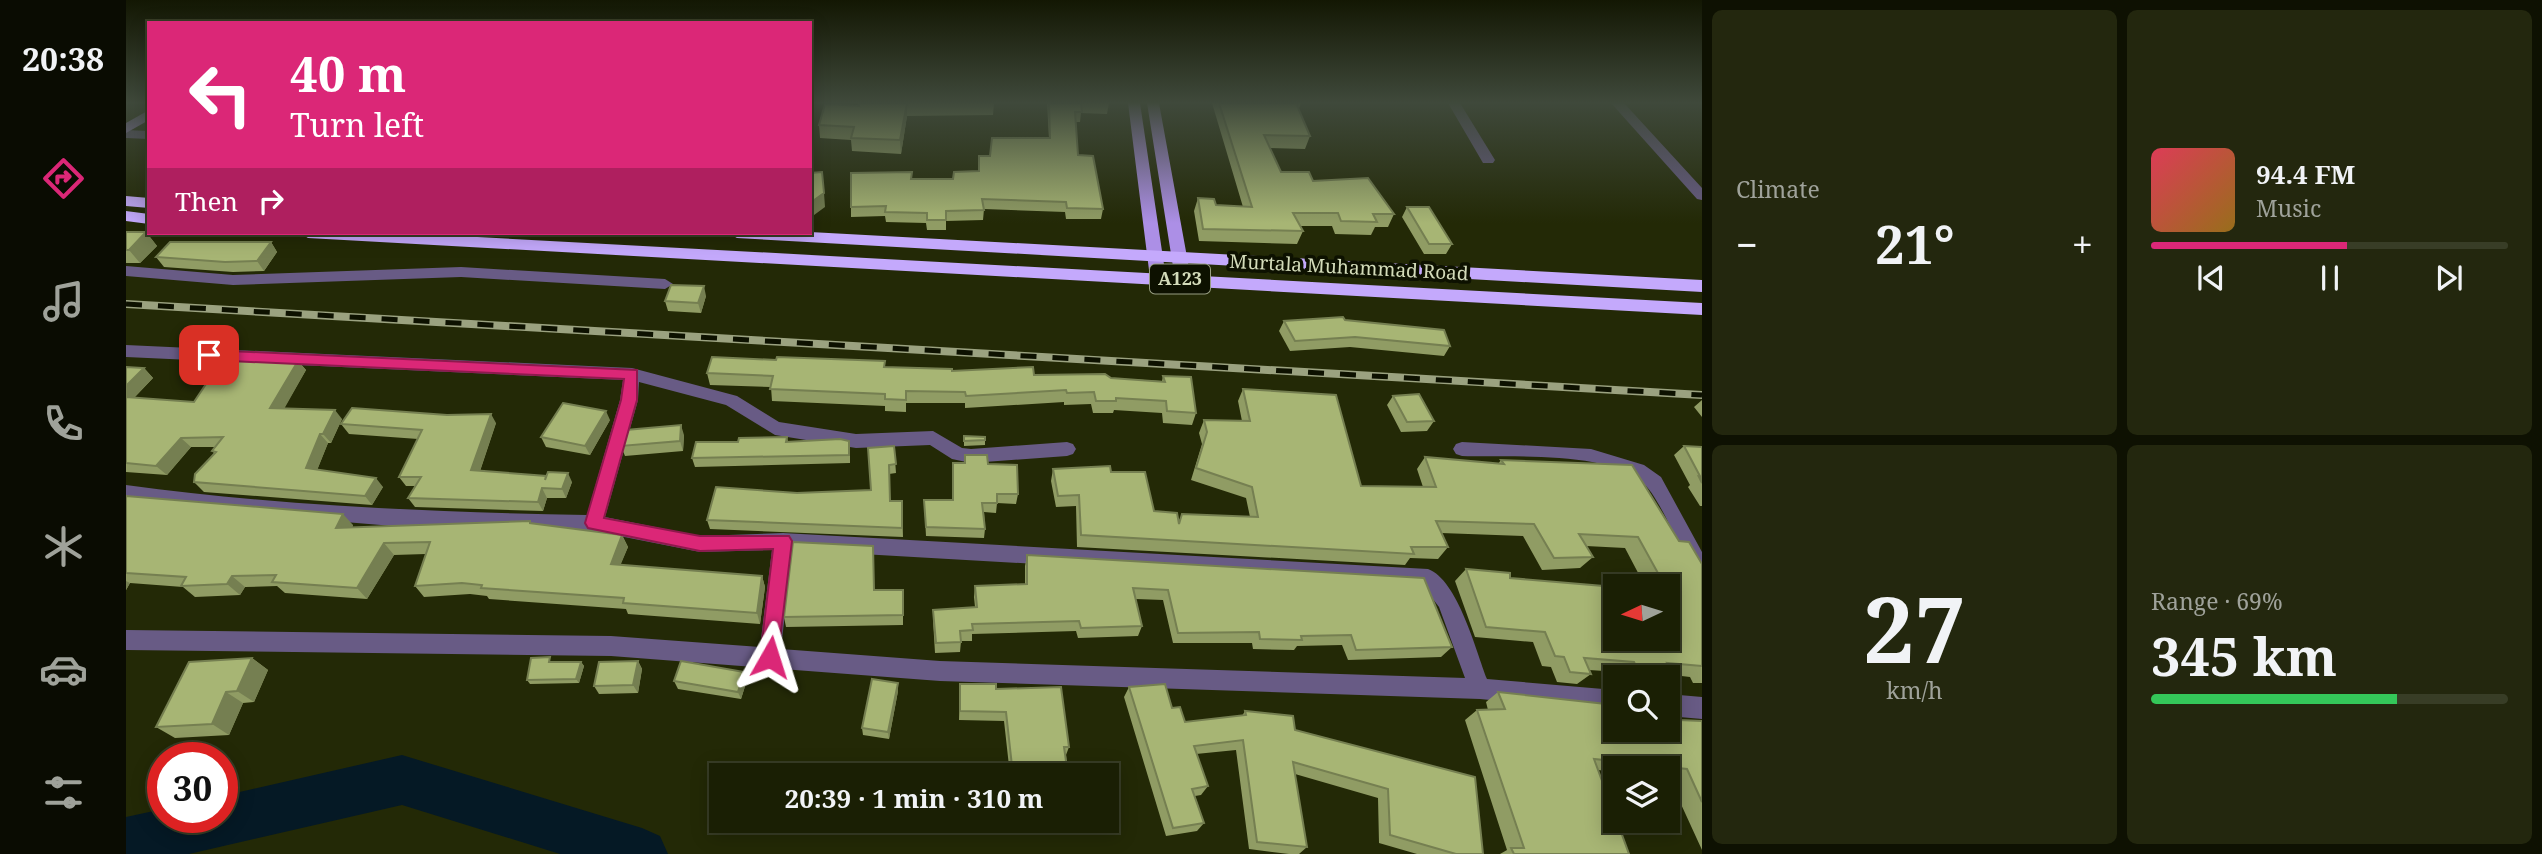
<!DOCTYPE html>
<html lang="en">
<head>
<meta charset="utf-8">
<style>
	:root { --surface:#1a1f04; --page:#23270e; --text:#f1f3f6; --muted:#9fa29a; --line:#383d26; --accent:#db2777 }
	body { margin:0; font-family:"Noto Serif",serif; background:var(--page); color:var(--text); height:100vh; display:flex; flex-direction:column; font-size:26px; white-space:nowrap }
	* { box-sizing:border-box; margin:0 }
	p { font-size:23px; color:var(--muted) }
	.icon { flex:none; width:38px; height:38px; fill:none; stroke:currentColor; stroke-width:2; stroke-linecap:round; stroke-linejoin:round }
	.map { position:relative; flex:1; overflow:hidden }
	.sheet { display:flex; flex-direction:column; gap:10px; padding:10px; background:#0e1102; width:840px }
	.sheet>* { flex:none }
	.banner { position:absolute; left:21px; top:21px; width:665px; height:214px; border-radius:0px; box-shadow:0 4px 18px #0003,0 0 0 2px var(--line); background:#db2777; color:#fff; overflow:hidden }
	.needle { width:46px; rotate:266deg }
	.tools { position:absolute; left:1477px; top:574px; display:grid; gap:14px }
	.tools a { display:grid; place-items:center; width:77px; height:77px; border-radius:0px; background:var(--surface); box-shadow:0 4px 18px #0003,0 0 0 2px var(--line); font-size:35px }
	.speed { position:absolute; left:21px; top:742px; display:flex; gap:14px; font-size:35px; font-weight:700; text-align:center }
	.speed>* { display:grid; place-content:center; width:91px; height:91px; border-radius:50%; background:var(--surface); box-shadow:0 4px 18px #0003,0 0 0 2px var(--line); line-height:1 }
	.speed .limit { border:10px solid #d22; background:#fff; color:#111 }
	.pin { position:absolute; display:grid; place-items:center; width:60px; height:60px; color:#fff; margin:-30px; border-radius:14px; box-shadow:0 4px 10px #0006 }
	.me { position:absolute; width:77px; margin:-38px; rotate:6deg; stroke-linejoin:round; filter:drop-shadow(0 0 5px #0008) }
	.turn { display:flex; align-items:center; gap:24px; height:147px; padding:0 28px; font-size:32px }
	.turn .icon { width:91px; height:91px; stroke-width:2.5 }
	.turn b { display:block; font-size:49px; line-height:60px }
	.then { display:flex; align-items:center; height:66px; padding:0 28px; background:#0003; gap:14px; font-size:26px }
	.big { font-size:52px; font-weight:700; line-height:1.1 }
	.sheet .tile { flex:1; display:flex; flex-direction:column; justify-content:center; gap:10px; min-width:0; padding:0 24px; border-radius:10px; background:var(--page) }
	.sheet .dial { align-items:center; gap:0 }
	.dial b { font-size:91px; line-height:1 }
	.song { display:flex; align-items:center; gap:21px }
	.cover { width:84px; height:84px; border-radius:10px; background:linear-gradient(135deg,hsl(350 70% 55%),hsl(40 70% 35%)) }
	.played { height:7px; border-radius:4px; background:linear-gradient(90deg,var(--accent) 55%,var(--line) 55%) }
	.keys { display:flex; justify-content:space-around; direction:ltr }
	.heat { display:flex; justify-content:space-between; align-items:center; font-size:38px; direction:ltr }
	.charge { height:10px; border-radius:5px; background:linear-gradient(90deg,#34c759 69%,var(--line) 0) }
	.sheet .tiles { flex:1; display:grid; gap:10px; grid-template-columns:repeat(2,1fr) }
	.trip { position:absolute; left:583px; top:763px; width:410px; height:70px; border-radius:0px; background:var(--surface); box-shadow:0 4px 18px #0003,0 0 0 2px var(--line); font-weight:700; line-height:70px; text-align:center }
	main { display:flex; flex:1; min-height:0 }
	.tab-bar { display:flex; flex-direction:column; width:126px; justify-content:space-around; align-items:center; background:#0a0c02; color:var(--muted) }
	.tab-bar .icon { width:49px; height:49px }
	.tab-bar .active { color:var(--accent) }
	.tab-bar b { font-size:32px; color:var(--text) }
	.map>svg:first-child { display:block }
	.lines { fill:none; stroke-linecap:round; stroke-linejoin:round }
	.river { fill:#051925; fill-rule:evenodd }
	.minor { fill:#685b85; fill-rule:evenodd }
	.major { fill:#ac8fe6; fill-rule:evenodd }
	.highway { fill:#c4a9fc; fill-rule:evenodd }
	.rail-casing { stroke:#9ba280; stroke-width:8 }
	.rail { stroke:#0d1100; stroke-width:5; stroke-dasharray:16; stroke-linecap:butt }
	.wall { fill:#909c64 }
	.shaded-wall { fill:#757f51 }
	.building { fill:#a7b574; stroke:#757f51; stroke-width:2 }
	.route { fill:#db2777; stroke:#8e194d; stroke-width:2 }
	.labels { text-anchor:middle; stroke-width:7; stroke-linejoin:round; paint-order:stroke }
	.shield { fill:#0d1100; stroke:#989e82; stroke-width:2 }
	.shield-label { font-size:18px; font-weight:bold; fill:#d3dbb9 }
	.street-label { font-size:19px; fill:#d3dbb9; stroke:#0d1100 }
</style>
</head>
<body>
<main>
<nav class="tab-bar">
<b>20:38</b>
<svg class="icon active" aria-label="directions" viewBox="0 0 24 24"><path d="M12 3l9 9-9 9-9-9zM9 14v-3h6M13 9l2 2-2 2"/></svg>
<svg class="icon" aria-label="music" viewBox="0 0 24 24"><path d="M9 18V5l10-2v13"/><circle cx="6" cy="18" r="3"/><circle cx="16" cy="16" r="3"/></svg>
<svg class="icon" aria-label="phone" viewBox="0 0 24 24"><path d="M5 4h4l2 5-3 2q2 4 5 5l2-3 5 2v4C11 20 4 13 5 4z"/></svg>
<svg class="icon" aria-label="climate" viewBox="0 0 24 24"><path d="M12 3v18M4 7l16 10M4 17L20 7"/></svg>
<svg class="icon" aria-label="car" viewBox="0 0 24 24"><path d="M5 17H2v-5l4-1 3-4h7l3 4 3 1v5h-3M9 17h6M6 11h13"/><circle cx="7" cy="17" r="2"/><circle cx="17" cy="17" r="2"/></svg>
<svg class="icon" aria-label="filters" viewBox="0 0 24 24"><path d="M4 7h16M4 17h16"/><circle cx="9" cy="7" r="2"/><circle cx="15" cy="17" r="2"/></svg>
</nav>
<div class="map">
<svg width="1576" height="854" viewBox="0 0 1576 854">
	<rect width="100%" height="100%" fill="#232906"/>
	<g class="lines">
		<path class="river" d="M276,755l240,73 18,8 8,18h-108l-158,-49 -213,49h-63v-37l37,-8v8h59v-21z"/>
		<path class="minor" d="M1322,103h12l35,57 -2,3h-10z
			M1485,103h13l78,85v12l-5,-1z
			M0,130l23,1v8l-23,-1z
			M0,266l107,9 228,-8 204,12 8,5 -8,5 -204,-12 -228,8 -107,-9z
			M0,345l506,23 105,28 42,26 77,12 77,-3 29,17 9,1 96,-7 6,2 3,5 -3,5 -6,2 -96,7 -19,-4 -22,-14 -74,3 -81,-13 -49,-30 -87,-23 -1,18 -33,117 95,19 83,-3 645,36c30,11 48,82 59,110l128,11v22l-135,-13 -540,-18 -329,-25 -485,-6v-20l485,6 149,11 12,-97 -72,2 -106,-21 -177,-3 -231,-19 -60,-8v-16c153,21 307,27 461,30l33,-115 3,-20 -497,-23zM666,550l631,36 16,21 26,71 -525,-17 -159,-12z
			M1336,442l129,7 53,16 17,12 41,75v28l-7,-3c-11,-21 -35,-77 -49,-91 -36,-37 -135,-28 -184,-30l-6,-2 -3,-5 3,-5z
			M1542,694l34,3v22l-34,-3z"/>
		<path class="major" d="M1002,103h12l26,175 -8,5 -8,-5z
			M1021,103h12l32,176 -8,5 -8,-5z
			M23,110v10l-23,13v-10z"/>
		<path class="highway" d="M0,196l23,2v10l-23,-2z
			M0,211l23,3v10l-23,-3z
			M684,232l892,48v12l-965,-54 -9,-5z
			M174,233h103l1299,70v12l-1394,-77z"/>
		<defs>
			<path id="rail" d="M0,304l1576,91"/>
		</defs>
		<use href="#rail" class="rail-casing"/>
		<use href="#rail" class="rail"/>
	</g>
	<path class="wall" d="M733,103h135l-1,12 -86,1 -6,38 -49,-3 -1,-11 -31,-2 -1,-13 40,-19z
		M921,103h62l-2,11 -26,-1 -1,9h-4l2,33 25,54 -2,10h-35l-1,-7 -81,-3 -1,11 -37,1v9h-19l-1,-7 -40,-1 -1,-6 -34,1v-10l61,-28h41l25,-8 12,-15 59,-18z
		M1086,103h89l-2,5h-1l12,28 -5,13 -35,-1 11,24 32,9 81,33 -6,13h-13l-4,8 -36,-1 -3,-8h-32l3,5 -6,13 -98,-3 -5,-30 4,-13 18,7 27,2z
		M1281,207l45,37 -6,10h-22l-22,-37z
		M0,232h20l11,14 -17,17h-14z
		M145,242l6,10 -13,19 -31,1 -69,-5 -8,-10z
		M580,296l-5,17 -33,-2 -3,-10z
		M1158,321l166,25 -6,10 -94,-9 -60,4 -11,-20z
		M650,360l176,11 159,7 51,3 1,-5 33,37 -4,12 -29,-2 -1,-10 -48,-3 -1,3h-20l-2,-9 -27,1v-3l-99,6v-5h-59v9l-21,-1v-5l-113,-5 -1,-14 -61,-2 -3,-12z
		M172,361l8,9 -22,38 58,11 -11,24h-3l-11,27 66,17 -11,18 -168,-13 -10,-10 20,-29 -2,-2 4,-4h-25l-24,28 -41,-3v-105l18,1 9,10 -19,20 60,4z
		M1117,389l118,97 62,1 -6,-18 8,-12 73,7 3,-4 178,81 23,23v119h-9l-3,-6 -17,-2 2,4 -7,4v-6h-46l-2,-5 -31,-2 2,4 -14,10 -20,-2 -6,-15 -9,-1 -9,-24 -58,-5 -20,-56 11,-12 44,9 105,61 53,-53h-23l-20,-38 -39,-2 7,11 -13,11 -38,2 -19,-34 -82,-3 7,14 -10,12 -28,-1 -5,7 -328,-18 -1,-41 -20,1 -5,-26 2,-12 58,3 43,39 25,11 3,-8 68,3 -4,-19 -55,-18 11,-36 -3,-11 5,-13 38,1 -4,-20z
		M1267,396l41,25 -7,10 -26,1 -14,-27z
		M1576,400v17l-8,-10z
		M484,420l-20,35 -44,-8 -5,-10z
		M370,423l-16,48 92,11 -6,16h-19l-4,13 -128,-4 -7,-9 7,-12h-9l-7,-9 19,-38 -69,-5 -8,-10z
		M558,435l-1,16 -58,5 -4,-10z
		M838,436l21,1v8l-21,1z
		M661,437l1,5 62,8v13l-155,4 -3,-9 46,-16z
		M768,446l2,27 -7,1 1,27h12l1,36 -193,-8 -3,-9 90,-27 74,-3z
		M1558,446l18,1v59h-2l-12,-19 2,-2 -16,-30z
		M839,455l23,9 30,30 -2,10 -19,-1 -1,10 -12,-1 1,17 -1,9 -58,-2 -2,-36h28l12,-37z
		M0,496l227,29 -1,3 180,-4 90,11 6,12 -8,18 142,11 3,11 -5,37 -132,-10 -2,-5 -137,-10 -2,-3 -17,-2 -46,3 -9,-11 11,-32 -32,1 -27,44 -82,-6 -8,-7 -32,1 -5,8 -45,2 -12,-10 -53,-4 -4,7z
		M901,555l425,92 -11,10 -93,3 -6,-15 -45,1 -3,4 -41,-1 -1,-6h-79l-10,-43 -27,-1 6,27 -4,10 -60,2 -2,-7 -104,3v7h-11l-1,11 -25,1 -2,-33v-10l42,-3 -1,-10 1,-11 50,-2v-18z
		M777,590v35l-117,2 -2,-10z
		M126,658l16,12 -14,32 -11,1 -14,32 -54,3 -19,-11z
		M427,661v1h28l3,4 -5,17 -49,1 -3,-4z
		M512,661l4,8 -4,24 -39,1 -5,-8z
		M621,680l-6,19 -63,-10 -4,-8z
		M772,683v8l-9,48 -26,-4 -1,-7z
		M834,684l36,5 73,58 -3,8 2,20h-58l-6,-54 -45,-1z
		M1003,687l43,21 13,14 57,-6 3,-5 50,19 180,47 8,77h-66l-38,-11 -1,-45 -83,-24 12,73 -8,7h-10l-40,-5 -13,-99 -40,4 12,32 -7,9 -6,1 9,27 -7,8 -31,5 -42,-139z
		M1372,692l181,28 23,1v129l-33,-72h-1v-10h-53v4l-17,-2 31,84h-129l7,-4 -42,-130 12,-10h11l-2,-8z"/>
	<path class="shaded-wall" d="M781,103v13l-6,38 -1,-14z
		M698,193l1,14 -15,11v-15z
		M20,232l11,14 -17,17 -11,-13z
		M145,242l6,10 -13,19 -7,-10z
		M578,286l2,10 -5,17 -3,-10z
		M172,361l8,9 -27,48 -9,-10z
		M18,368l9,10 -27,28v-20z
		M209,410l7,9 -11,24 -8,-9z
		M480,411l4,9 -20,35 -5,-9z
		M365,414l5,9 -19,57 -6,-10z
		M555,425l3,10 -1,16 -3,-10z
		M194,434l8,9 -14,35 -8,-10z
		M55,438l10,9 -24,28 -11,-9z
		M442,473l4,9 -6,16 -4,-9z
		M250,478l7,9 -11,18 -7,-9z
		M416,488l5,10 -4,13 -5,-9z
		M217,514l10,11 -7,15 -10,-12z
		M496,535l6,12 -12,29 -5,-12z
		M258,543l10,12 -27,44 -10,-11z
		M106,576l13,11 -5,8 -13,-11z
		M636,576l3,11 -5,37 -3,-11z
		M0,581l4,2 -4,7z
		M126,658l16,12 -14,32 -17,-11z
		M512,661l4,8 -4,24 -5,-8z
		M455,662l3,4 -5,17 -3,-4z
		M618,672l3,8 -6,19 -3,-7z
		M772,683v8l-9,48 -1,-7z
		M100,692l17,11 -14,32 -17,-11z"/>
	<path class="building" d="M733,103h48l-7,37 -49,-2 3,-11 -35,-2 6,-21 34,2z
		M923,103h32l1,9h-7l3,43 15,1 10,53 -36,-1 -1,-6 -84,-3 2,11 -38,1v9h-19v-7l-42,-1 1,-6 -35,1v-34l61,-1 -1,7h42l1,-7 25,-1v-15h11l2,-18h58z
		M1093,103h77l14,33 -46,-1 17,37h28l4,9 55,-3 26,36h-21l4,8 -36,-1 -3,-8h-45l10,18 -100,-2 -5,-31 16,1 2,6 36,2z
		M696,172l2,21 -14,10v-30z
		M1281,207h22l23,37h-23z
		M0,232h20l-17,18h-3z
		M44,242h101l-14,19 -32,1 -69,-5z
		M545,285l33,1 -6,17 -33,-2z
		M1217,317l2,3 99,10 6,16 -95,-9 -60,4 -11,-20z
		M586,357l64,3 1,-3 108,4 -1,6 68,2v2l81,-4 1,8 71,-1 6,4 54,4 -2,-6 28,1 5,36 -29,-2 -1,-10 -50,-3v3h-20l-2,-9 -27,1 -1,-3 -100,6 -1,-4 -59,-1v9l-21,-1v-5l-115,-5 3,-13 -66,-3z
		M96,360l76,1 -28,47 65,2 -12,24h-3l-14,34 70,10 -11,18 -171,-14 1,-8 21,-22 -4,-1 11,-14 -42,1 -25,28 -30,-3v-66l68,5z
		M0,367l18,1 -18,18z
		M1117,389l93,6 25,91 75,1 -11,-30 79,7 -3,-4 131,5 47,76 10,1 13,22v102l-35,-3 8,16 -34,-3 -7,-14 -50,-4 7,16 -21,-2 -6,-15 -9,-1 -10,-24 -59,-5 -20,-58 44,4v5l105,9v52h53v-53h-9l-2,-3 7,1 -26,-47 -59,-3 14,23 -39,1 -20,-34 -98,-3 12,26h-37l3,7 -333,-19 -2,-40 -21,1 -5,-27 57,-3 1,6h34l9,39 23,2 2,11 3,-10 76,3 -6,-30 -56,-19 11,-36 -3,-12 46,1z
		M1293,394l15,27 -27,1 -14,-26z
		M437,403l43,8 -21,35 -44,-9z
		M226,408l95,7 44,-1 -20,56 75,6 -1,4 3,-8 20,1 -6,16 -20,-1 -4,14 -130,-4 13,-21h-22l23,-47 -81,-6z
		M555,425l-1,16 -59,5 5,-16z
		M838,436l21,1v3l-21,1z
		M661,437l-1,5 54,-3 9,2v14l-157,3 4,-16h42l1,-4z
		M768,446l2,18 -7,1 1,36h12v27l-195,-8 9,-33 81,6 74,-3 -3,-42z
		M1558,446l18,1v36l-3,-6 2,1z
		M839,455h22l1,9 29,1 1,29h-21v9h-15l3,26 -59,-2 -2,-27h29v-37h12z
		M0,496l217,18 -7,14 194,-7v2l92,12 -11,29 151,12 -5,37 -134,-10 1,-5 -143,-10 1,-3 -20,-2 -47,3 15,-44 -46,1 -27,45 -85,-6 4,-7 -44,1 -5,8 -46,2 5,-9 -60,-4z
		M667,542l80,4 1,44h29v25l-119,2z
		M901,555l397,23 28,69 -96,3 -5,-15 -50,1 1,4 -42,-1 -1,-7 -81,1 -10,-43 -35,-2 9,38 -61,2 -2,-7 -107,3 1,6 -13,1 1,11 -25,1 -3,-33 44,-3 -2,-21 52,-2z
		M424,657l-1,5h32l-5,17 -49,1 4,-22z
		M126,658l-15,33 -11,1 -14,32 -56,3 33,-65z
		M512,661l-5,24 -39,1 5,-24z
		M555,661l63,11 -6,20 -64,-11z
		M746,679l26,4 -10,49 -26,-4z
		M834,684h36v5l65,-2 8,60h-5l4,28h-55l-7,-63 -46,-1z
		M1039,684l7,24 8,-1 5,15 61,-7 -1,-4 48,5 2,14 180,47 8,77h-27l-66,-19 -2,-46 -95,-27 14,85 -50,-5 -14,-102 -49,6 14,40 -16,3 12,34 -31,5 -44,-141z
		M1372,692l117,13v25h53v-19h7l4,9 23,1v81l-15,-33 -93,-10 21,57v5h2l12,33h-115l-3,-6h13l-47,-138 28,-1z"/>
	<linearGradient id="sky" x2="0" y2="1"><stop stop-color="#131703"/><stop offset="0.46" stop-color="#3f493b"/><stop offset="1" stop-color="#3f493b" stop-opacity="0"/></linearGradient>
	<rect width="1576" height="223" fill="url(#sky)"/>
	<path class="route" d="M83,350l428,20v30l-33,118 96,18h89l3,5 -15,123 -7,3 -7,-3 -3,-7 13,-108 -73,2 -112,-23 -3,-5 36,-123 3,-21 -415,-19 -8,-5z"/>
	<g class="labels">
		<rect class="shield" x="1024" y="264.5" width="60" height="29" rx="5"/>
		<g class="shield-label">
			<text x="1054" y="285">A123</text>
		</g>
		<g class="street-label">
			<text transform="translate(1223 267) rotate(3)" y="7">Murtala Muhammad Road</text>
		</g>
	</g>
</svg>
<div class="tools">
<a><svg class="needle" viewBox="-14 -14 28 28"><path d="M0-13l5 13h-10z" fill="#e53935"/><path d="M0 13l5-13h-10z" fill="#9fa29a"/></svg></a>
<a><svg class="icon" aria-label="search" viewBox="0 0 24 24"><circle cx="10" cy="10" r="6"/><path d="M15 15l6 6"/></svg></a>
<a><svg class="icon" aria-label="layers" viewBox="0 0 24 24"><path d="M12 4l9 5-9 5-9-5zM3 14l9 5 9-5"/></svg></a>
</div>
<div class="speed"><div class="limit">30</div></div>
<div class="pin" style="left:83px;top:355px;background:#d93025"><svg class="icon" aria-label="arrive" viewBox="0 0 24 24"><path d="M6 21V4h12l-3 4 3 4H6"/></svg></div>
<svg class="me" style="left:644px;top:657px" viewBox="-20 -20 40 40"><path d="M0-17L14 15 0 8-14 15z" fill="#db2777" stroke="#fff" stroke-width="4"/></svg>
<div class="trip">20:39 · 1 min · 310 m</div>
<div class="banner">
<div class="turn"><svg class="icon" aria-label="left" viewBox="0 0 24 24"><path d="M17 20v-9H6M10 6l-5 5 5 5"/></svg><div><b>40 m</b>Turn left</div></div>
<div class="then">Then<svg class="icon" aria-label="right" viewBox="0 0 24 24"><path d="M7 20v-9h11M14 6l5 5-5 5"/></svg></div>
</div>
</div>
<section class="sheet">
<div class="tiles">
<div class="tile"><p>Climate</p>
<div class="heat"><a>−</a><b class="big">21°</b><a>+</a></div>
</div>
<div class="tile">
<div class="song"><i class="cover"></i><div><b>94.4 FM</b><p>Music</p></div></div>
<div class="played"></div>
<div class="keys"><svg class="icon" aria-label="previous" viewBox="0 0 24 24"><path d="M18 5L8 12l10 7zM5 5v14"/></svg><svg class="icon" aria-label="pause" viewBox="0 0 24 24"><path d="M8 5v14M16 5v14"/></svg><svg class="icon" aria-label="next" viewBox="0 0 24 24"><path d="M6 5l10 7-10 7zM19 5v14"/></svg></div>
</div>
<div class="tile dial"><b>27</b><p>km/h</p></div>
<div class="tile"><p>Range · 69%</p><b class="big">345 km</b><div class="charge"></div></div>
</div>
</section>
</main>
</body>
</html>
